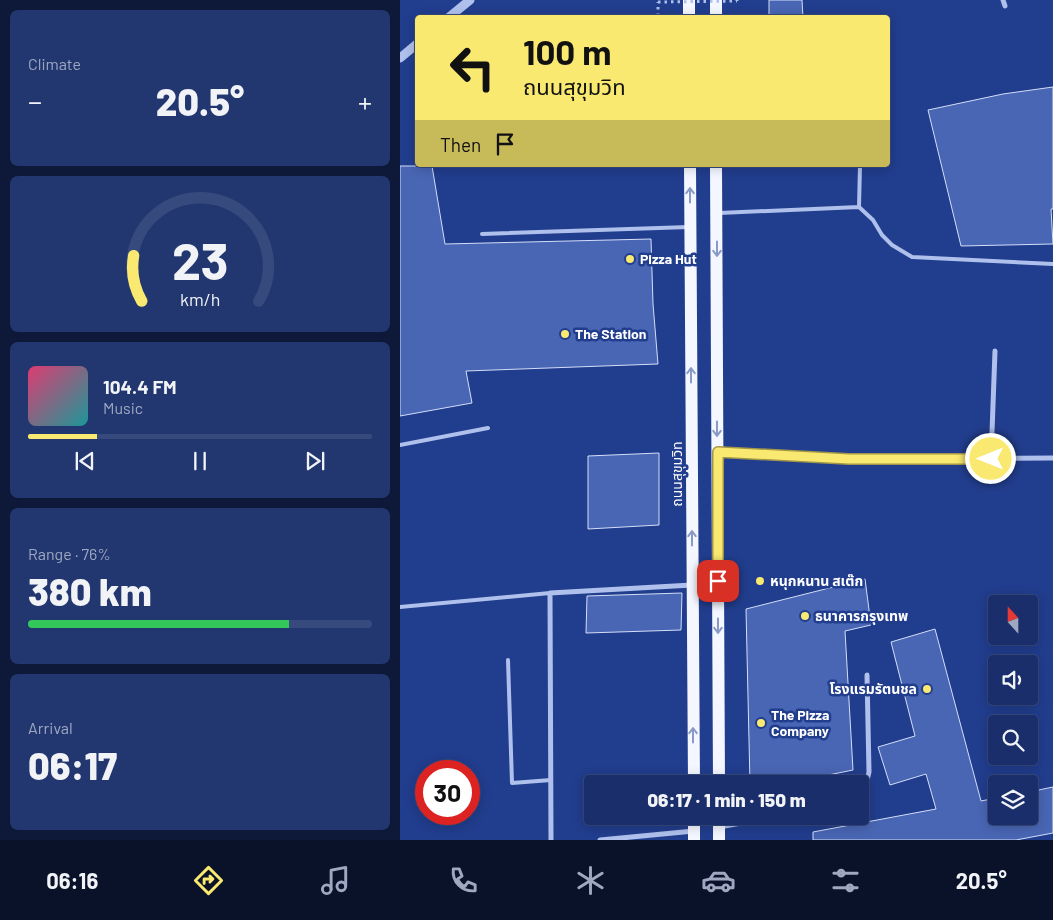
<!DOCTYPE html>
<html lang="en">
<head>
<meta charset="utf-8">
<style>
	:root { --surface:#192e6a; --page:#223670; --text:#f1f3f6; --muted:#9fa8c1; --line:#374a7e; --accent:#f9e970 }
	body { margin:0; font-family:Barlow,"Noto Sans Thai",sans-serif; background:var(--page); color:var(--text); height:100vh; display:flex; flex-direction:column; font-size:19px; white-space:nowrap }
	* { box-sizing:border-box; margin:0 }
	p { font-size:16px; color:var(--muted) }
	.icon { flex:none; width:28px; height:28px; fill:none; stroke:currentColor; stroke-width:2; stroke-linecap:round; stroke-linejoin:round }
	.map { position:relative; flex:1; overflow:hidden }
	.side { display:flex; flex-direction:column; gap:10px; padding:10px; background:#0e193a; width:400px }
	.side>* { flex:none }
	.top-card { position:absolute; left:15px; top:15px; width:475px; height:152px; border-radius:5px; box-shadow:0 2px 12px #0003,0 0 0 1px var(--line); background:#f9e970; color:#111; overflow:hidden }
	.needle { width:32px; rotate:339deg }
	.tools { position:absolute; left:588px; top:595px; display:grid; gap:10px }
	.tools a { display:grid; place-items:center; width:50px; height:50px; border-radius:5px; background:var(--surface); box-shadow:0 2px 12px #0003,0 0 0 1px var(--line); font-size:25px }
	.speed { position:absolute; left:15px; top:760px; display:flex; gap:10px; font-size:25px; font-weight:700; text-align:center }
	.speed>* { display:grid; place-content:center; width:65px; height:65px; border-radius:50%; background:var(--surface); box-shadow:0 2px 12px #0003,0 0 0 1px var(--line); line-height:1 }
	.speed .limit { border:8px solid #d22; background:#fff; color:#111 }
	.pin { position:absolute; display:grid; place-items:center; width:42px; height:42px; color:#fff; margin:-21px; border-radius:10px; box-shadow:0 2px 8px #0006 }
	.me { position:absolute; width:55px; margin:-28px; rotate:270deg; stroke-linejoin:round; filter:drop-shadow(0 0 4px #0008) }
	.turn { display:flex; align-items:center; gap:18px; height:105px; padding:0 25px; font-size:22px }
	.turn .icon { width:65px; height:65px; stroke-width:2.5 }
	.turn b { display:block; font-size:35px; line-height:42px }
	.then { display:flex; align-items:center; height:48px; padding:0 25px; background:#0003; gap:10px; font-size:19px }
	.big { font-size:38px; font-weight:800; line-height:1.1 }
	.side .card { flex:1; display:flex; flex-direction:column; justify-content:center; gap:8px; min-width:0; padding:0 18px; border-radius:8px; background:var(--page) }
	.side .dial { align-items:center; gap:0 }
	.dial svg { height:130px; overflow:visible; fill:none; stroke:var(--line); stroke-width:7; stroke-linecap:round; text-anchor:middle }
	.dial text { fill:var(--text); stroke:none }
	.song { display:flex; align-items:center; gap:15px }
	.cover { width:60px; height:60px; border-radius:8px; background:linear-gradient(135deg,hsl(340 70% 55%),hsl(180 70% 35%)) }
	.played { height:5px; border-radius:2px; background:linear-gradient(90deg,var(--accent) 20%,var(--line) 20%) }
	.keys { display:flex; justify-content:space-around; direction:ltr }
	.heat { display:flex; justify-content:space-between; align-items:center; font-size:28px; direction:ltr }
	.charge { height:8px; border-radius:4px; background:linear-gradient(90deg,#34c759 76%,var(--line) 0) }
	.trip { position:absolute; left:184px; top:775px; width:285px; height:50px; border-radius:5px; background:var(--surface); box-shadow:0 2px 12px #0003,0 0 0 1px var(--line); font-weight:800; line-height:50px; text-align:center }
	.dock { display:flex; height:80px; justify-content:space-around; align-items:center; background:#0a122a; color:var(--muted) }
	.dock .icon { width:35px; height:35px }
	.dock .current { color:var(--accent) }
	.dock b { font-size:22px; color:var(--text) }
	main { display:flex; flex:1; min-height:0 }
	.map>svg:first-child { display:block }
	.building { fill:#4966b4; stroke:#d4def9 }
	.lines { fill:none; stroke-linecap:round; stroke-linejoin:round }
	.path { stroke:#afc0ec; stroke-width:3; stroke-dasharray:2.5 4; stroke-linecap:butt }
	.service { stroke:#afc0ec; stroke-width:4 }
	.minor { stroke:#afc0ec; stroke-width:5 }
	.tertiary { stroke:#afc0ec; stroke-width:9 }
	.primary { stroke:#f4f7ff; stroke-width:12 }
	.path-bridge { stroke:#afc0ec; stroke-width:3; stroke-dasharray:2.5 4; stroke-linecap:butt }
	.oneway { stroke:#8a9ac6 }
	.route-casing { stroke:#a29749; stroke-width:12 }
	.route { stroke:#f9e970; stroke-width:9 }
	.poi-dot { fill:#f9e970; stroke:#213d8d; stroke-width:2 }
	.labels { text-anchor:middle; stroke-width:5; stroke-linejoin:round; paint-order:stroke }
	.poi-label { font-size:14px; font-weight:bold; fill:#fff; stroke:#213d8d; text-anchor:start }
	.street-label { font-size:14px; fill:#fff; stroke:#213d8d }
</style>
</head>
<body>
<main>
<section class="side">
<div class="card"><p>Climate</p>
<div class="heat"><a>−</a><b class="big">20.5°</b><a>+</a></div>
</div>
<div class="card dial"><svg viewBox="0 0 100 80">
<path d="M14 69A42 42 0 1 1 86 69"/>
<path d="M14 69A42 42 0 0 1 9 41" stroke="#f9e970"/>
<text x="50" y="56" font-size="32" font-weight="700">23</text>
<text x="50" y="72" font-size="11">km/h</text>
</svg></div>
<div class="card">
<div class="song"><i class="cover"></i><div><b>104.4 FM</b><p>Music</p></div></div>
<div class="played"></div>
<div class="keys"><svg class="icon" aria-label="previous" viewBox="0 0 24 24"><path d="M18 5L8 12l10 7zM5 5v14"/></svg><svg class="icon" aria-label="pause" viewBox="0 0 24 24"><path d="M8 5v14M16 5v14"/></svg><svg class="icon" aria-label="next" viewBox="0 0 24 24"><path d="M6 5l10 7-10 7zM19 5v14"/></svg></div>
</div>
<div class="card"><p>Range · 76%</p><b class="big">380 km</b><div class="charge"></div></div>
<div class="card"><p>Arrival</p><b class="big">06:17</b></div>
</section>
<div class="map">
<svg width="653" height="840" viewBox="0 0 653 840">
	<rect width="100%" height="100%" fill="#213d8d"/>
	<path class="building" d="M369,0h33l1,18h-34z
		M653,87v122h-2l2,35 -92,2 -33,-136 75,-16z
		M0,166h32l13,78 206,-5 2,65 5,60 -192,7 6,32 -72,13z
		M259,453v72l-71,4v-73z
		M465,579l6,46 -26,6 8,139 -69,14h-34l-4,-175z
		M282,593l-1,37 -95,3 1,-37z
		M535,629l46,172 15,-3v18h33v-24l24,-5v46l-37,7h-203v-8l123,-23 -10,-35 -36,11 -12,-38 37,-11 -24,-94z"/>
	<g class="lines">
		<path class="path" d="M337,1v-1
			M258,16v-14"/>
		<path class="service" d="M459,207l1,-42
			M319,213l140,-6 14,13 9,15 10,10 20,12 141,7
			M82,234l207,-7
			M0,445l88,-17
			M0,607l150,-14
			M108,660l4,123 39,-3"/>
		<path class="minor" d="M603,0l2,6
			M318,452l131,7 204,-1
			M591,459l4,-108
			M460,796l6,-11 3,-13 -2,-97
			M319,827l61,-11
			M151,840l-1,-247 142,-8
			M200,840l94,-9"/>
		<path class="tertiary" d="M48,18l22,-18
			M0,58l18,-15"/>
		<path class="primary" d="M289,0v18
			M316,0v18
			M290,165l4,619
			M316,165l3,619
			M294,816v24
			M319,816v24"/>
		<path class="path-bridge" d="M258,2l79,-1"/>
	</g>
	<defs><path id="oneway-shaft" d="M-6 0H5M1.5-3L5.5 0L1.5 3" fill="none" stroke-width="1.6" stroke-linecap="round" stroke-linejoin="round" transform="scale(1.25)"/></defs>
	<g class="oneway">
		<use href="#oneway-shaft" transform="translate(290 195) rotate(-90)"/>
		<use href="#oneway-shaft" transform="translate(317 249) rotate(90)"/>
		<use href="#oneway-shaft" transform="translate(291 375) rotate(-90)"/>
		<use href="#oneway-shaft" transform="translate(317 429) rotate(90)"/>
		<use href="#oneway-shaft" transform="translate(292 538) rotate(-90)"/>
		<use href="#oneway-shaft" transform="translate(318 626) rotate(90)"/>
		<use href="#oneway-shaft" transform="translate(293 735) rotate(-90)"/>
	</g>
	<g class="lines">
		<defs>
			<path id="route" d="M318,581v-129l131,7h142"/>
		</defs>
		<use href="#route" class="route-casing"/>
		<use href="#route" class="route"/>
	</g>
	<g class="poi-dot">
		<circle cx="230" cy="259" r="5"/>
		<circle cx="165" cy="334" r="5"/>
		<circle cx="360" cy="581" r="5"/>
		<circle cx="405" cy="616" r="5"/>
		<circle cx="527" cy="689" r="5"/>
		<circle cx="361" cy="723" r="5"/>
	</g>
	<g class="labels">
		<g class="poi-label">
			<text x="240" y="264">Pizza Hut</text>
			<text x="175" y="339">The Station</text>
			<text x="370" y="586">หนุกหนาน สเต๊ก</text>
			<text x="415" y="621">ธนาคารกรุงเทพ</text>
			<text x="517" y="694" text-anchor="end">โรงแรมรัตนชล</text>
			<text x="371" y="720">The Pizza<tspan x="371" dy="16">Company</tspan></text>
		</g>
		<g class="street-label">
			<text transform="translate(277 474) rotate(-90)" y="5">ถนนสุขุมวิท</text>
		</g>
	</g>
</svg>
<div class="tools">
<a><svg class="needle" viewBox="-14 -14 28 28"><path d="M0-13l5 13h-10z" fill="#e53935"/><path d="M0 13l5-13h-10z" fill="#9fa8c1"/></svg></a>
<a><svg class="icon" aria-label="sound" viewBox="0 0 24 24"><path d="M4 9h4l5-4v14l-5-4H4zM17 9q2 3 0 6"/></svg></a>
<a><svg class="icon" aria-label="search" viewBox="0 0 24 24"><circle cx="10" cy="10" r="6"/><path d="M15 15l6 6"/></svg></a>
<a><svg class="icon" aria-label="layers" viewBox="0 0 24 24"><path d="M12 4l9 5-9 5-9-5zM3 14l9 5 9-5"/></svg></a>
</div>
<div class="speed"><div class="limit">30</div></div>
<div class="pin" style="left:318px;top:581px;background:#d93025"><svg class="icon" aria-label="arrive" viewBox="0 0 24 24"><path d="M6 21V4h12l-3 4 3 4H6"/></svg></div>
<svg class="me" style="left:591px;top:459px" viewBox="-20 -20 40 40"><circle r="17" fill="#f9e970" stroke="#fff" stroke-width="3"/><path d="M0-11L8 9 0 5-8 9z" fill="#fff"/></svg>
<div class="trip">06:17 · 1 min · 150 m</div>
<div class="top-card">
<div class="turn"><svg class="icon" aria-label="left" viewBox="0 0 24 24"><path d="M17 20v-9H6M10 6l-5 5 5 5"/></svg><div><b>100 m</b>ถนนสุขุมวิท</div></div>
<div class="then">Then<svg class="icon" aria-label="arrive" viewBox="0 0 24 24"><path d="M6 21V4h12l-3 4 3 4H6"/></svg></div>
</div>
</div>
</main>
<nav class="dock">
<b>06:16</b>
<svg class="icon current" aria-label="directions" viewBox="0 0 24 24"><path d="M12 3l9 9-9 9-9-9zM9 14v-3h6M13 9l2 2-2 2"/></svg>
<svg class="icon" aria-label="music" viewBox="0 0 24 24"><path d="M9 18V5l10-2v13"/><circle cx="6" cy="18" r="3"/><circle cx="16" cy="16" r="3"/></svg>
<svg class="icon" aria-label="phone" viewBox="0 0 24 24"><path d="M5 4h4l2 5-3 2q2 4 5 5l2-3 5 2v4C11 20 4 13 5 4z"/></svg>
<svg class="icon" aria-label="climate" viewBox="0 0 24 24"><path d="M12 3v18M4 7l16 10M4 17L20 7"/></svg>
<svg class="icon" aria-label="car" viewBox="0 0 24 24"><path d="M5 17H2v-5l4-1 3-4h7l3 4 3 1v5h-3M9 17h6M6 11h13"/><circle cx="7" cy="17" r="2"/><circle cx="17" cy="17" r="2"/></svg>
<svg class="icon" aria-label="filters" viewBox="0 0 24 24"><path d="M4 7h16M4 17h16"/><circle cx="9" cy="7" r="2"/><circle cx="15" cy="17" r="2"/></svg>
<b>20.5°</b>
</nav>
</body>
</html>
